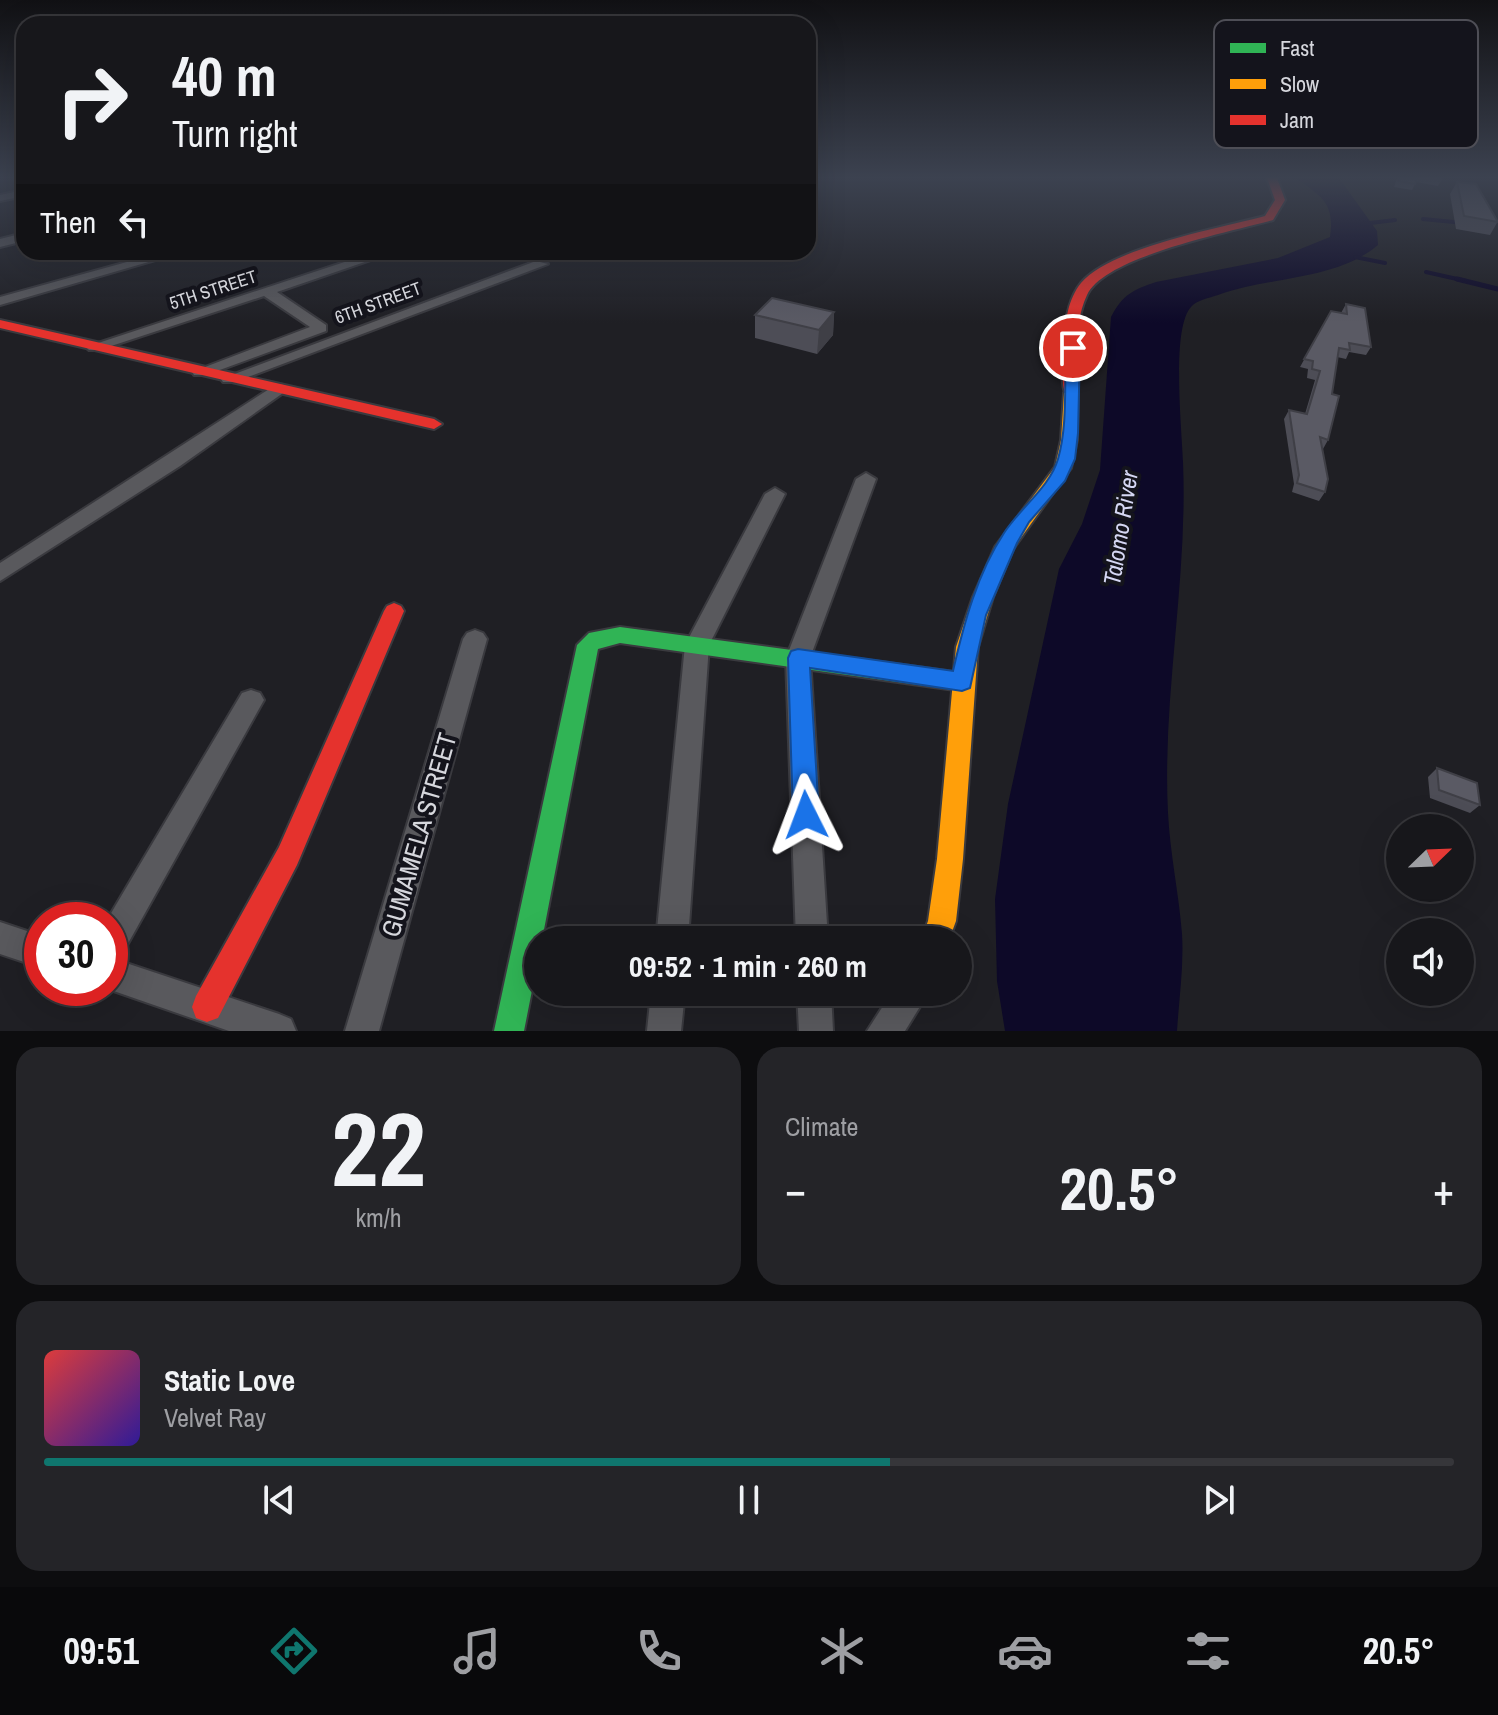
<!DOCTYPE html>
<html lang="en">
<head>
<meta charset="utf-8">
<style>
	:root { --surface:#17171b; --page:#242428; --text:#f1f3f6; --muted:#9e9fa3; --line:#36363a; --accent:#0f766e }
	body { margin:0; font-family:"Archivo Narrow",sans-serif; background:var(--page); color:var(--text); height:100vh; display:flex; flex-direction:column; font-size:30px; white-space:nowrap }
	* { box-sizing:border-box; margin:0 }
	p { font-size:26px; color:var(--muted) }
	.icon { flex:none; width:44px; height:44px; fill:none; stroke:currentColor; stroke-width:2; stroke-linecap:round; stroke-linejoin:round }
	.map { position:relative; height:1031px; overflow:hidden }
	.drawer { display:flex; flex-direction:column; gap:16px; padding:16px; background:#0d0d0f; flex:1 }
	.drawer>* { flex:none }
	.top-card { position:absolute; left:16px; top:16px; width:800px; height:244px; border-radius:24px; box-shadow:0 8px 32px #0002,0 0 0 2px var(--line); background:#17171b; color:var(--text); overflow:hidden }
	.needle { width:52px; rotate:67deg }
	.controls { position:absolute; left:1386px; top:814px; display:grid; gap:16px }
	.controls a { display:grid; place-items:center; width:88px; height:88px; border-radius:50%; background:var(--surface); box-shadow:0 8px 32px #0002,0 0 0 2px var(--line); font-size:40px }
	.speed { position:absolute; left:24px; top:902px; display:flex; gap:16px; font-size:40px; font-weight:700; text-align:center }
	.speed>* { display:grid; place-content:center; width:104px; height:104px; border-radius:50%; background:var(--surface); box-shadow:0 8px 32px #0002,0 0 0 2px var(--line); line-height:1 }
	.speed .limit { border:12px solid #d22; background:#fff; color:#111 }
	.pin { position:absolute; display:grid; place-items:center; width:68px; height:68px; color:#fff; margin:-34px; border:4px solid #fff; border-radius:50%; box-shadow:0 2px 8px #0007 }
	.me { position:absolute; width:88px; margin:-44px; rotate:357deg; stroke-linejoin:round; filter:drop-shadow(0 0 6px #0008) }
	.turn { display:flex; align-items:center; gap:28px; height:168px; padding:0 24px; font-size:36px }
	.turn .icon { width:104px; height:104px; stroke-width:2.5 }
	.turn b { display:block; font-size:56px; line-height:68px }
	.then { display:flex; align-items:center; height:76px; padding:0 24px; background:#0003; gap:16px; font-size:30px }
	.big { font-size:60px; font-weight:700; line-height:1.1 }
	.drawer .widget { flex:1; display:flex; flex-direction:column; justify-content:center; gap:12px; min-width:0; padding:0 28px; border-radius:24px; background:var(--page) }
	.drawer .dial { align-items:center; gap:0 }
	.dial b { font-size:104px; line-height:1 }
	.song { display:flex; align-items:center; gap:24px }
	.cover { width:96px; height:96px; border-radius:12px; background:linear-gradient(135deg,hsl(0 70% 55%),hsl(250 70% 35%)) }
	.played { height:8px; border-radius:4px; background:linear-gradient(90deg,var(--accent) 60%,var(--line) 60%) }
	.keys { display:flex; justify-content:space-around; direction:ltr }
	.heat { display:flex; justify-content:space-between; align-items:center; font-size:44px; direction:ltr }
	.drawer .tiles { flex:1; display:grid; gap:16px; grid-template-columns:1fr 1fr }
	.widget:last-child { grid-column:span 2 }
	.trip { position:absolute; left:524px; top:926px; width:448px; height:80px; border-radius:40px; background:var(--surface); box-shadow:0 8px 32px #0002,0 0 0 2px var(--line); font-weight:700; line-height:80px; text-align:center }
	.tabs { display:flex; height:128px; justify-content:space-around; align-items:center; background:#09090b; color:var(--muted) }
	.tabs .icon { width:56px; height:56px }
	.tabs .current { color:var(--accent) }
	.tabs b { font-size:36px; color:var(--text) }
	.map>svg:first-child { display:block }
	.water { fill:#0d0928 }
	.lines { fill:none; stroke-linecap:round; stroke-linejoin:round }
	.stream-far1 { stroke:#0d0928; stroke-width:4 }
	.stream { stroke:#0d0928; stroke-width:5 }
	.street-casing { stroke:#3a3a3f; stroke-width:4 }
	.fast-casing { stroke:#3a3a3f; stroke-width:4 }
	.slow-casing { stroke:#3a3a3f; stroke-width:4 }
	.jam-casing { stroke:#3a3a3f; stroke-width:4 }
	.street { fill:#59595d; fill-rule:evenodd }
	.fast { fill:#30b455; fill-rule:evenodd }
	.slow { fill:#ff9f0a; fill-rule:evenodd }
	.jam { fill:#e5322d; fill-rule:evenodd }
	.wall { fill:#4d4d56 }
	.shaded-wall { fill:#3f3f46 }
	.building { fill:#5a5a64; stroke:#3f3f46; stroke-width:2 }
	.route { fill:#1a73e8; stroke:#114b97; stroke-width:2 }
	.labels { text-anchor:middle; stroke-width:8; stroke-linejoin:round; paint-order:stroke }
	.far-street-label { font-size:18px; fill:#d6d7dd; stroke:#14141c }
	.water-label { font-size:24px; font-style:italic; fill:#d5d7f3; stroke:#14141c }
	.near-street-label { font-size:26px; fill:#d6d7dd; stroke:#14141c }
	.key { fill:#14141c; stroke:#4e4e56; stroke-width:2 }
	.key-label { font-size:22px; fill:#d6d7dd }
</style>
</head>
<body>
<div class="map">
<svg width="1498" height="1031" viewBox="0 0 1498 1031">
	<rect width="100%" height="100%" fill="#1f1f24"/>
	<path class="water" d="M1296,178h43l38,53 1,14c-43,36 -108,31 -160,50 -9,3 -21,5 -27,12 -20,21 -9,123 -8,155 5,118 -21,234 -15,351 2,41 11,81 14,121 2,32 -3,65 -5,97h-172l-8,-50 -2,-82 13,-95 51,-235 23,-45 18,-54 11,-153c12,-23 22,-27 45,-35l122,-24 52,-21c5,-34 -8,-40 -34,-59z"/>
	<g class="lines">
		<path class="stream-far1" d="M1423,219l41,4
			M1362,224l33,-4
			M1355,257l30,6
			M1426,272l40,9"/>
		<path class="stream" d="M1457,279l41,10"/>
		<defs>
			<path id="street" d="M24,190v6l-24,5v-6z
				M24,233v8l-24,6v-8z
				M163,252h20l-183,53v-8z
				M375,252h19l-117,40 49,33v6l-120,44h-12l-2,-3 118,-45 -46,-31 -165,54h-10l-3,-3z
				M536,261l12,3 -313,118h-12l-2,-3z
				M277,384l6,1 2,4 -2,4 -103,73 -180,115v-18z
				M866,473l10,6 -66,179 18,282h-32l-10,-282 70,-179z
				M775,488l10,6 -76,151 -21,295h-32l29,-295 80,-151z
				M475,630l8,3 4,6 -108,392h-34l118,-392 4,-6z
				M251,690l9,3 4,7 -4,7 -139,249 -7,3 165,55 12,5 5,12h-67l-124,-43h5v-68h-3l135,-227z
				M0,922l42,14v32l-42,-14z
				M651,992h34l-4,39h-34z
				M797,992h34l2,39h-34z
				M892,992h37l-24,39h-38z"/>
			<path id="fast" d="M620,627l342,46 8,3 3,6 -3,6 -8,3 -342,-48 -22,6 -56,291h-4v20l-14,71h-30l83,-386 12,-12z"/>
			<path id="slow" d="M1071,389l7,4 -1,47 -6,28 -58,81 -20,48 -15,50 -15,212 -7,62 -7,19h-28l7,-19 9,-62 19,-212 17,-50 22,-50 60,-80 6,-27 3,-47z"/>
			<path id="jam" d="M1267,178h10l8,22 -12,20c-42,12 -168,36 -186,75 -14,30 -10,66 -9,98l-7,4 -5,-1c-6,-15 -3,-38 -2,-55 1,-19 4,-42 17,-58 29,-35 139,-55 184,-67l10,-16z
				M0,320l434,99 8,5 -8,5 -434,-101z
				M394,603l7,3 3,5 -107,254 -79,153 -11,4 -11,-4 -4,-11 4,-11 83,-149 105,-236 3,-5z"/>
		</defs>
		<use href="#street" class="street-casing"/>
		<use href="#fast" class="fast-casing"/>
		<use href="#slow" class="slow-casing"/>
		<use href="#jam" class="jam-casing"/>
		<use href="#street" class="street"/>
		<use href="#fast" class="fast"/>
		<use href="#slow" class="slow"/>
		<use href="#jam" class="jam"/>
	</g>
	<path class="wall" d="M1397,178h44l1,1 -4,7 -22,-4 -4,8 -18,-3z
		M1457,182l41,39 -8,14 -34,-6 -6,-35z
		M1346,304l25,43 -5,8 -17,-3 -3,7 -9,-2 -5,37 -4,46 -5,9 2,43 -6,9 -27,-9 2,-8 -10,-65 5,-9 16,4 10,-34 -8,-2 1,-9 -8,-2 31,-56 10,2z
		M834,312l-1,23 -16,19 -62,-16v-23z
		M1437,768l43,37 -10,8 -40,-15 -2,-21z"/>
	<path class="shaded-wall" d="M834,312l-1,23 -16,19 2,-24z"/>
	<path class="building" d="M1398,178h19l-2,6 -17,-3z
		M1457,182l19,2 22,38 -34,-6z
		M772,298l62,14 -15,18 -64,-15z
		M1346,304l19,4 6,39 -22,-4 1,7 -11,-2 -7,46 7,2 -11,44 -8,-3 8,42 -3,13 -28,-9 2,-8 -10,-65 18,4 13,-43 -8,-2 1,-8 -9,-2 27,-48 16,3z
		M1437,768l40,15 3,22 -41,-15z"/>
	<linearGradient id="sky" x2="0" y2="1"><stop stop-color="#111114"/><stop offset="0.55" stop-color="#3c4250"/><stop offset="1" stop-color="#3c4250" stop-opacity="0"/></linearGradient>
	<rect width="1498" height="323" fill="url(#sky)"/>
	<path class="route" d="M1073,344l7,4 -2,85 -3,26 -10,22 -36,41 -12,21 -31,72 -16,73 -8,3 -152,-23 9,147 -4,8 -9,4 -9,-4 -4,-8 -5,-157 3,-7 7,-2 155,22c11,-48 24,-97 51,-138 16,-25 46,-46 54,-74 10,-35 6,-75 8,-111z"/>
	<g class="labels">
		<g class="far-street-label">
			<text transform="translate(213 290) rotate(-18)" y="6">5TH STREET</text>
			<text transform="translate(378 303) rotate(-20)" y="6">6TH STREET</text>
		</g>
		<g class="water-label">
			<text transform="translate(1121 528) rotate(-81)" y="8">Talomo River</text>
		</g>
		<g class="near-street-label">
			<text transform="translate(419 835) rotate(-74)" y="9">GUMAMELA STREET</text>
		</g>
	</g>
	<rect x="1214" y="20" width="264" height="128" rx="12" class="key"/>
	<rect x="1230" y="43" width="36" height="10" fill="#30b455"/>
	<rect x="1230" y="79" width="36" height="10" fill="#ff9f0a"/>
	<rect x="1230" y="115" width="36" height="10" fill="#e5322d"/>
	<g class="key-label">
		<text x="1280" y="56">Fast</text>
		<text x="1280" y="92">Slow</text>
		<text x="1280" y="128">Jam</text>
	</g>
</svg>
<div class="controls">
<a><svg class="needle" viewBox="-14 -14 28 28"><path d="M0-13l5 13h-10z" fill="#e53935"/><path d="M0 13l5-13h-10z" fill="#9e9fa3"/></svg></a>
<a><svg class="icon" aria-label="sound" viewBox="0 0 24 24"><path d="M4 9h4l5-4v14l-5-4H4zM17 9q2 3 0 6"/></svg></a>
</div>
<div class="speed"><div class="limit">30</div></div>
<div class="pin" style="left:1073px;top:348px;background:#d93025"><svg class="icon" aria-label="arrive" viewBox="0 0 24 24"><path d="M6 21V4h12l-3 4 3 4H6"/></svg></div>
<svg class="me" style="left:806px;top:815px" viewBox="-20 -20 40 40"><path d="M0-17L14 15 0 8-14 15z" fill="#1a73e8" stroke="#fff" stroke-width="4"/></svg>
<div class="trip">09:52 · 1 min · 260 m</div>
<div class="top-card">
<div class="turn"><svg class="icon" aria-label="right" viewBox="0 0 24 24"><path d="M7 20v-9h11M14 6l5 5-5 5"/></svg><div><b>40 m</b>Turn right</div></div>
<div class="then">Then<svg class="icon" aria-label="left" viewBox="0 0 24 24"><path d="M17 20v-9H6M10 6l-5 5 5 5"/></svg></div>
</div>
</div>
<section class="drawer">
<div class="tiles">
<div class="widget dial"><b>22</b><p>km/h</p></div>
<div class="widget"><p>Climate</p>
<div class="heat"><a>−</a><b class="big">20.5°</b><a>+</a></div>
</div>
<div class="widget">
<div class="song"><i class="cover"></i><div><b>Static Love</b><p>Velvet Ray</p></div></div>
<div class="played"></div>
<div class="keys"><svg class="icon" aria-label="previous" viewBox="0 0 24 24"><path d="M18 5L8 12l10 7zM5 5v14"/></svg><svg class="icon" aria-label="pause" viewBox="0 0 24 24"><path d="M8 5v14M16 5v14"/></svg><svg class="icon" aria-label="next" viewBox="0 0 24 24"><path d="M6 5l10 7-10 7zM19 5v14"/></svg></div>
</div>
</div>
</section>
<nav class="tabs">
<b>09:51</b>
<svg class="icon current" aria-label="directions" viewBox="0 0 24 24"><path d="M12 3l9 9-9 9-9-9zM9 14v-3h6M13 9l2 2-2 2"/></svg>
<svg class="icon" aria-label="music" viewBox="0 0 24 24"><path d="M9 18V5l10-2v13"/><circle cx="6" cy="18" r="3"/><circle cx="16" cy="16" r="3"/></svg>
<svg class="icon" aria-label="phone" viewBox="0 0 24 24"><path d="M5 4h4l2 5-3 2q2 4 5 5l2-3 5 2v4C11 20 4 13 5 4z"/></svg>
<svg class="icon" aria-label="climate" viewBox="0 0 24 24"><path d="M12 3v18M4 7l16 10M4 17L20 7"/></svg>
<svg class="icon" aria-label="car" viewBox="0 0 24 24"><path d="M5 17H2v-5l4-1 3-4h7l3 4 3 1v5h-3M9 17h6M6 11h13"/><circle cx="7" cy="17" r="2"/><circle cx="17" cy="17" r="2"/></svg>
<svg class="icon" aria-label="filters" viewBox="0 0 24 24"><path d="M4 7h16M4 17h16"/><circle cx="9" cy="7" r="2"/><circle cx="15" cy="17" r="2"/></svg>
<b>20.5°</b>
</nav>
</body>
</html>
